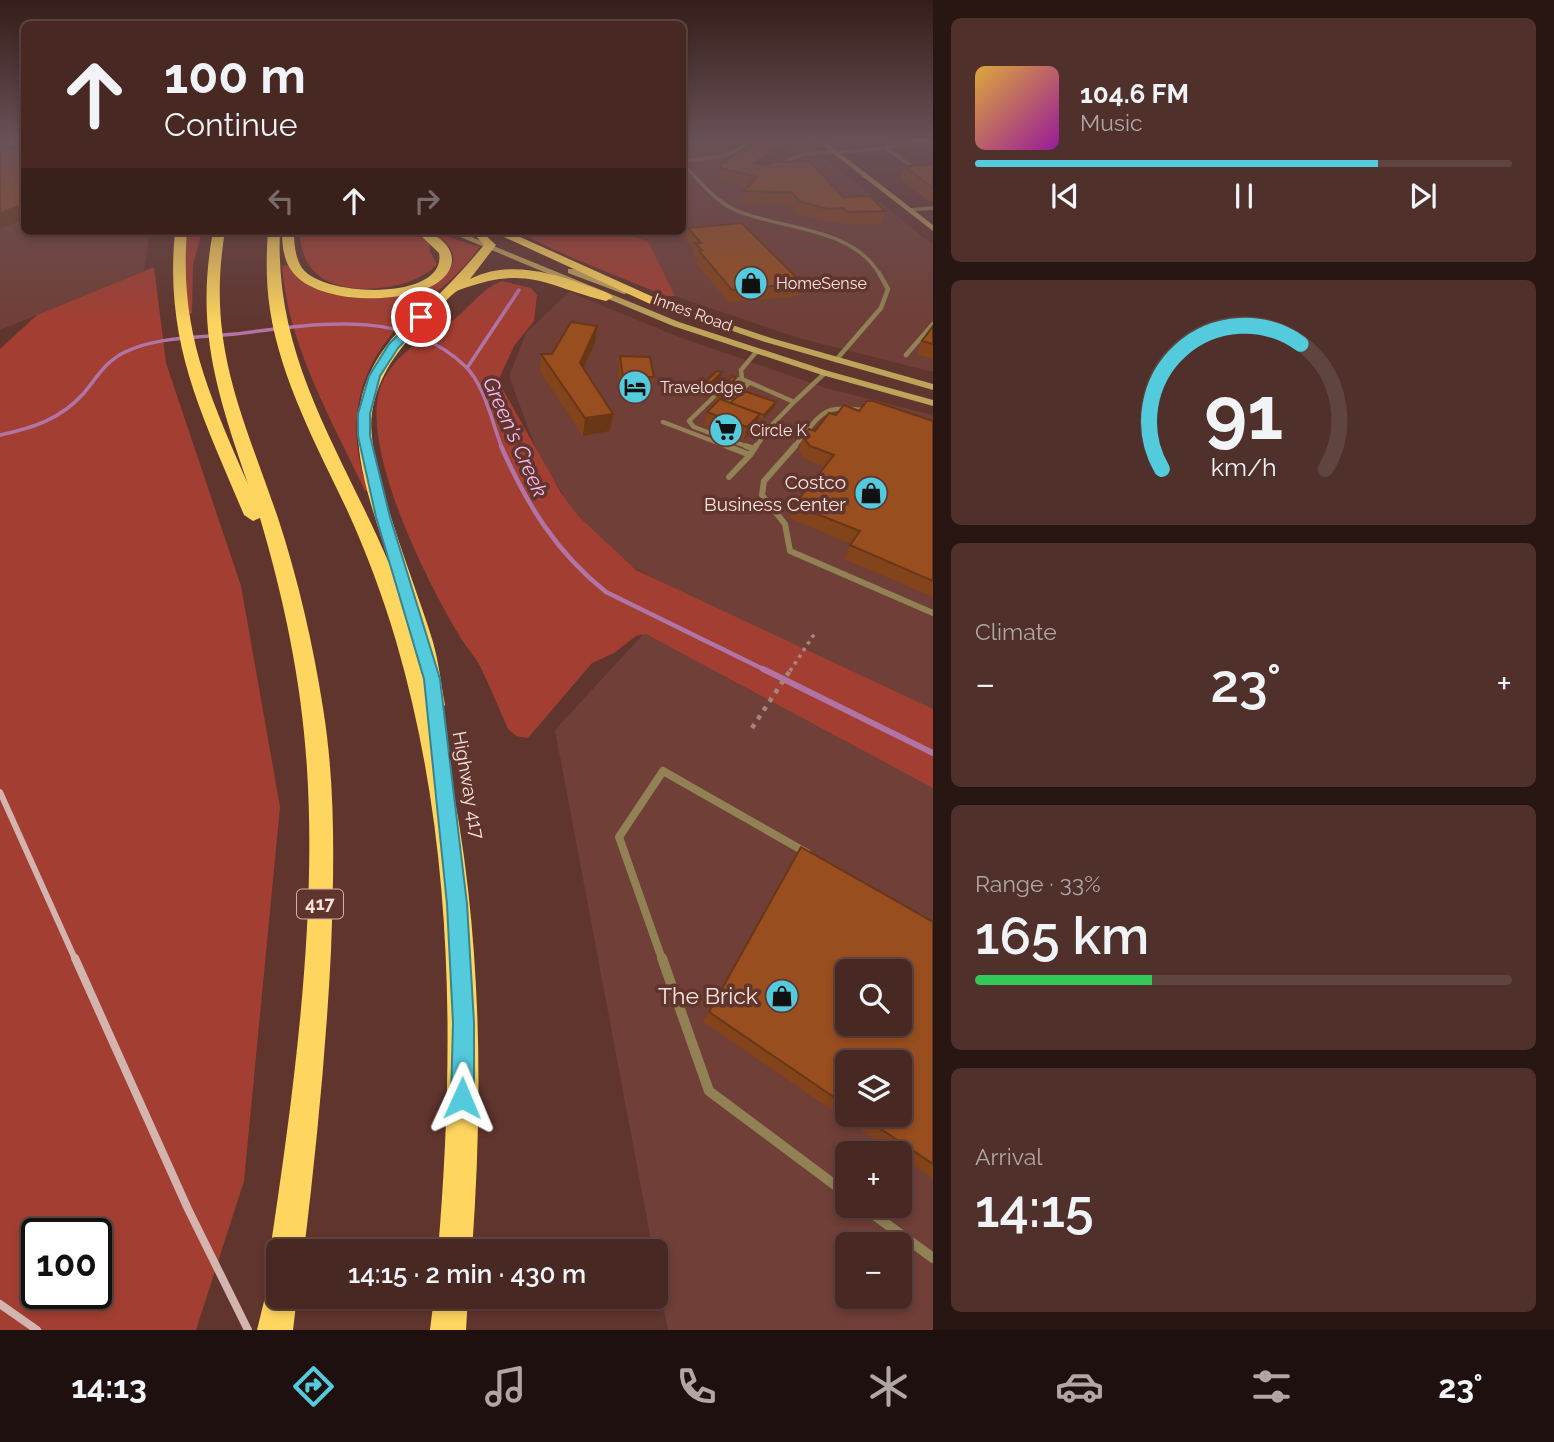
<!DOCTYPE html>
<html lang="en">
<head>
<meta charset="utf-8">
<style>
	:root { --surface:#482822; --page:#4f302a; --text:#f1f3f6; --muted:#b1a6a5; --line:#604440; --accent:#54cadd }
	body { margin:0; font-family:Raleway,sans-serif; background:var(--page); color:var(--text); height:100vh; display:flex; flex-direction:column; font-size:26px; white-space:nowrap }
	* { box-sizing:border-box; margin:0 }
	p { font-size:23px; color:var(--muted) }
	.icon { flex:none; width:38px; height:38px; fill:none; stroke:currentColor; stroke-width:2; stroke-linecap:round; stroke-linejoin:round }
	.map { position:relative; flex:1; overflow:hidden }
	.sheet { display:flex; flex-direction:column; gap:18px; padding:18px; background:#281613; width:621px }
	.sheet>* { flex:none }
	.banner { position:absolute; left:21px; top:21px; width:665px; height:214px; border-radius:10px; box-shadow:0 4px 10px #0003,0 0 0 2px var(--line); background:#482822; color:var(--text); overflow:hidden }
	.fabs { position:absolute; left:835px; top:959px; display:grid; gap:14px }
	.fabs a { display:grid; place-items:center; width:77px; height:77px; border-radius:10px; background:var(--surface); box-shadow:0 4px 10px #0003,0 0 0 2px var(--line); font-size:35px }
	.speed { position:absolute; left:21px; top:1218px; display:flex; gap:14px; font-size:35px; font-weight:700; text-align:center }
	.speed>* { display:grid; place-content:center; width:91px; height:91px; border-radius:50%; background:var(--surface); box-shadow:0 4px 10px #0003,0 0 0 2px var(--line); line-height:1 }
	.speed .limit { border:4px solid #111; border-radius:10px; background:#fff; color:#111 }
	.pin { position:absolute; display:grid; place-items:center; width:60px; height:60px; color:#fff; margin:-30px; border:4px solid #fff; border-radius:50%; box-shadow:0 2px 7px #0007 }
	.me { position:absolute; width:77px; margin:-38px; rotate:1deg; stroke-linejoin:round; filter:drop-shadow(0 0 5px #0008) }
	.turn { display:flex; align-items:center; gap:24px; height:147px; padding:0 28px; font-size:32px }
	.turn .icon { width:91px; height:91px; stroke-width:2.5 }
	.turn b { display:block; font-size:49px; line-height:60px }
	.lanes { display:flex; align-items:center; height:66px; padding:0 28px; background:#0003; justify-content:center; gap:35px; direction:ltr }
	.lanes .off { opacity:.35 }
	.big { font-size:52px; font-weight:600; line-height:1.1 }
	.sheet .widget { flex:1; display:flex; flex-direction:column; justify-content:center; gap:10px; min-width:0; padding:0 24px; border-radius:10px; background:var(--page) }
	.sheet .dial { align-items:center; gap:0 }
	.dial svg { height:182px; overflow:visible; fill:none; stroke:var(--line); stroke-width:7; stroke-linecap:round; text-anchor:middle }
	.dial text { fill:var(--text); stroke:none }
	.song { display:flex; align-items:center; gap:21px }
	.cover { width:84px; height:84px; border-radius:10px; background:linear-gradient(135deg,hsl(40 70% 55%),hsl(300 70% 35%)) }
	.played { height:7px; border-radius:4px; background:linear-gradient(90deg,var(--accent) 75%,var(--line) 75%) }
	.keys { display:flex; justify-content:space-around; direction:ltr }
	.heat { display:flex; justify-content:space-between; align-items:center; font-size:38px; direction:ltr }
	.charge { height:10px; border-radius:5px; background:linear-gradient(90deg,#34c759 33%,var(--line) 0) }
	.trip { position:absolute; left:266px; top:1239px; width:402px; height:70px; border-radius:10px; background:var(--surface); box-shadow:0 4px 10px #0003,0 0 0 2px var(--line); font-weight:600; line-height:70px; text-align:center }
	.tab-bar { display:flex; height:112px; justify-content:space-around; align-items:center; background:#1d100e; color:var(--muted) }
	.tab-bar .icon { width:49px; height:49px }
	.tab-bar .current { color:var(--accent) }
	.tab-bar b { font-size:32px; color:var(--text) }
	main { display:flex; flex:1; min-height:0 }
	.map>svg:first-child { display:block }
	.built { fill:#703f37; fill-rule:evenodd }
	.green { fill:#a33f32; fill-rule:evenodd }
	.lines { fill:none; stroke-linecap:round; stroke-linejoin:round }
	.stream-far2 { stroke:#b273a5; stroke-width:3.5 }
	.stream-far1 { stroke:#b273a5; stroke-width:4.5 }
	.stream { stroke:#b273a5; stroke-width:6 }
	.path-far1 { stroke:#a8847e; stroke-width:3.5; stroke-dasharray:3.5 4.5; stroke-linecap:butt }
	.path { stroke:#a8847e; stroke-width:4.5; stroke-dasharray:4.5 6; stroke-linecap:butt }
	.service-far4 { stroke:#918155; stroke-width:3.5 }
	.service-far3 { stroke:#918155; stroke-width:4.5 }
	.service-far2 { stroke:#918155; stroke-width:6 }
	.service-far1 { stroke:#918155; stroke-width:8 }
	.service { stroke:#918155; stroke-width:10 }
	.minor { fill:#918155; fill-rule:evenodd }
	.tertiary { fill:#918155; fill-rule:evenodd }
	.secondary { fill:#bea35b; fill-rule:evenodd }
	.motorway { fill:#fed55e; fill-rule:evenodd }
	.rail-far1 { stroke:#d4b4af; stroke-width:6 }
	.rail { stroke:#d4b4af; stroke-width:8 }
	.wall { fill:#83431b; fill-rule:evenodd }
	.shaded-wall { fill:#6a3716 }
	.building { fill:#984e1f; stroke:#6a3716; stroke-width:2; fill-rule:evenodd }
	.route { fill:#54cadd; stroke:#378390; stroke-width:2 }
	.labels { text-anchor:middle; stroke-width:7; stroke-linejoin:round; paint-order:stroke }
	.far-poi-label { font-size:16px; fill:#fee2dd; stroke:#60352e; text-anchor:start }
	.far-street-label { font-size:16px; fill:#fee2dd; stroke:#60352e }
	.shield { fill:#60352e; stroke:#cfaea8; stroke-width:2 }
	.shield-label { font-size:18px; font-weight:bold; fill:#fee2dd }
	.poi-label { font-size:19px; fill:#fee2dd; stroke:#60352e; text-anchor:end }
	.street-label { font-size:19px; fill:#fee2dd; stroke:#60352e }
	.water-label { font-size:21px; font-style:italic; fill:#fabaf3; stroke:#60352e }
	.near-poi-label { font-size:23px; fill:#fee2dd; stroke:#60352e; text-anchor:end }
</style>
</head>
<body>
<main>
<div class="map">
<svg width="933" height="1330" viewBox="0 0 933 1330">
	<rect width="100%" height="100%" fill="#60352e"/>
	<path class="built" d="M0,140h24v91h126l-6,40 -144,59z
		M683,140h119l131,105v127l-135,-34 -123,-42 -29,-56 -30,-9h66z
		M569,292l110,45 147,51 107,27v915h-265l-12,-62v-17h-3l-98,-521 126,-137 -83,-45 -59,-91 -30,-81 17,-43zM847,971h53v53h-53zM847,1062h53v53h-53zM847,1153h53v53h-53zM847,1244h53v53h-53z"/>
	<path class="green" d="M187,231h15l-9,34 -1,48 -7,1 -3,-29z
		M298,231h114l18,12v8l7,13c-24,28 -102,36 -126,4 -8,-10 -10,-25 -13,-37z
		M429,231l51,16c-25,34 -48,47 -77,75 -47,46 -58,107 -35,168l-3,1c-33,-71 -77,-145 -83,-225l6,-1c28,58 191,28 162,-17 -4,-7 -14,-13 -21,-17z
		M515,231h100l33,10 27,55h-9l-96,-39z
		M154,267l12,96 75,223 39,221 -36,374 -48,149h-196v-981l37,-34zM37,1234h59v59h-59z
		M502,281l29,7 6,7 -3,26 -20,25 -16,35 62,110 18,25 58,54 297,139v79l-287,-154 -10,2 -22,17 -22,10 -64,75 -12,-2 -8,-7c-9,-21 -18,-42 -28,-63 -6,-11 -15,-20 -21,-31 -32,-53 -96,-181 -80,-243 10,-35 42,-52 70,-69 20,-13 30,-33 53,-42z"/>
	<g class="lines">
		<path class="stream-far2" d="M467,368l52,-78
			M0,435c33,-7 61,-16 84,-42 13,-16 22,-32 41,-41 34,-16 74,-14 110,-18 77,-9 167,-28 230,32 20,19 27,57 37,82"/>
		<path class="stream-far1" d="M501,446c26,59 55,106 105,146l161,79"/>
		<path class="stream" d="M763,669l170,84"/>
		<path class="path-far1" d="M790,671l25,-38"/>
		<path class="path" d="M752,728l39,-59"/>
		<path class="service-far4" d="M726,140l2,2
			M0,147l13,-5
			M885,148l35,23
			M682,161l43,-5 29,-16
			M682,164c17,15 31,36 53,46 46,20 117,16 145,65
			M780,165l23,-11 31,-2
			M909,210l24,-2"/>
		<path class="service-far3" d="M757,351l-16,19 1,9 52,23 31,-29
			M906,355l27,-31
			M836,360l45,-52 7,-19 -9,-16
			M742,379l-12,2 -41,40 5,6 57,21
			M721,408l27,-24
			M750,420l20,7 24,-25
			M663,422l68,26
			M755,448l15,-21
			M793,448c30,-35 27,-45 76,-37"/>
		<path class="service-far2" d="M727,446l23,9 6,-9
			M746,446l8,3
			M795,446l-31,35 -2,14 23,29 5,27 143,62
			M729,477l21,-22"/>
		<path class="service-far1" d="M662,959l-43,-122 44,-66 144,82"/>
		<path class="service" d="M662,958l47,133 138,103
			M862,1206l71,52"/>
		<path class="minor" d="M1,140h9l14,4v4z
			M921,140l12,1v4l-11,-4z"/>
		<path class="tertiary" d="M915,140h11l-41,10 -51,4 -3,-2 54,-6z"/>
		<path class="secondary" d="M816,140h7l110,85v6z
			M446,231h11l222,91 149,49 105,29v6l-111,-31 -149,-49z
			M568,269h6l57,23 -7,2 -56,-21z
			M650,297l121,41 162,46v6l-168,-48 -118,-40v-4z"/>
		<path class="motorway" d="M175,231h12c-8,100 22,163 61,253 -31,-91 -53,-156 -35,-253h12c-19,114 17,182 53,287 20,61 35,126 45,190 13,80 11,161 8,243 -5,100 -15,200 -27,300h-26v13l-8,-13c23,-153 47,-328 37,-482 -5,-85 -23,-170 -47,-251l-7,3 -9,-6c-42,-101 -80,-171 -69,-284z
			M268,231h12c-6,130 63,222 111,337 -23,-77 -59,-151 -4,-223 10,-14 26,-26 38,-37 21,-20 40,-40 59,-63l-8,-9 6,-4 14,13 -26,34c36,-18 76,-8 113,5 9,4 22,6 30,13l-7,4c-66,-17 -77,-36 -147,-11 -8,3 -27,27 -35,33 -26,26 -46,52 -52,90 -8,48 46,177 61,229 6,21 8,42 12,63l-9,8c45,175 49,359 36,538h-34c17,-205 16,-411 -42,-610 -13,-44 -29,-87 -48,-129 -30,-64 -67,-131 -78,-202 -4,-27 -4,-52 -2,-79z
			M282,231h12c0,12 1,26 8,37 22,30 146,33 137,-15l-23,-22c26,0 51,27 25,49 -30,25 -117,25 -145,-4 -12,-12 -14,-29 -14,-45z
			M491,231h16l164,74 -12,3z
			M278,1281v16h19l-4,33h-36l11,-45z
			M434,1297h34l-2,33h-36z"/>
		<path class="rail-far1" d="M0,792l75,167"/>
		<path class="rail" d="M75,958l113,251 60,121
			M0,1304l37,26"/>
	</g>
	<path class="wall" d="M788,152l-22,13 77,32 42,14 -4,13h-37l-5,-3h-15l-27,-7 -9,-9 -46,-1 2,-13 4,-4 -30,-7 3,-17h4v-3z
		M933,165v37h-3l-30,-23 4,-13z
		M688,228l114,55 -4,13 -69,6 -33,-39 1,-3 -4,-5 1,-6 -9,-10z
		M597,326l-2,17 -12,26 30,45 -3,17 -27,5 -43,-65 1,-17h11z
		M933,326v33l-16,-5 5,-13z
		M620,356l34,21 -3,18 -31,-1 -2,-21z
		M736,378l-4,13 -9,9 7,3 46,-1 -1,5 -12,12 -4,-1 -3,9 -12,13 -40,-15 3,-13 9,-9 -1,-1 3,-13z
		M703,384l16,1 -14,14 -5,-2z
		M859,411l74,10v176l-89,-38 7,-15 -61,-26 4,-13 31,-38 -20,-8 -6,-9 4,-13 33,-22z
		M801,847l132,75v257l-33,-23v-3h-5l-192,-131zM847,1062l53,53h-53z"/>
	<path class="shaded-wall" d="M790,140l-2,12 -37,23 3,-12z
		M24,204v15l-24,10v-16z
		M597,326l-2,17 -17,37 2,-17z
		M722,372l-3,13 -14,14 3,-13z
		M736,378l-4,13 -13,13 3,-13z
		M776,402l-1,5 -12,12 1,-4z
		M613,414l-3,17 -27,5 2,-18z
		M760,414l-4,13 -12,13 3,-13z"/>
	<path class="building" d="M760,140h30l-36,23 12,2 8,-3 36,-1 33,36 27,-1 15,15 -37,1 -5,-4 -15,1 -27,-7 -10,-10 -47,-1 13,-14 -37,-9 1,-5h7l-3,-3z
		M7,146l17,6v52l-24,9v-65z
		M933,165v23l-29,-22z
		M742,223l60,60 -70,7 -33,-39 3,-1 -7,-7h6l-13,-15z
		M571,322l26,4 -17,37 33,51 -28,4 -44,-64h11z
		M933,326v18l-11,-3z
		M620,356l30,1 4,20h-31z
		M717,371l5,1 -14,14 -5,-2z
		M733,376l3,2 -14,13 -4,-2z
		M744,391l32,11 -12,13 -34,-12z
		M720,399l40,15 -13,13 -40,-15z
		M867,401h6l60,20v160l-83,-36 10,-14 -66,-26 40,-50 -24,-9 -7,-9 6,-8 6,2 14,-18 7,2 8,-10 15,6z
		M801,847l132,75v242l-73,-49h40v-53h-53v44l-138,-94zM847,971h53v53h-53z"/>
	<linearGradient id="sky" x2="0" y2="1"><stop stop-color="#351d19"/><stop offset="0.43" stop-color="#695157"/><stop offset="1" stop-color="#695157" stop-opacity="0"/></linearGradient>
	<rect width="933" height="326" fill="url(#sky)"/>
	<path class="route" d="M418,315l9,2 -29,31 -18,28 -10,38v22l20,81 50,162 27,225 7,119v75l-4,9 -8,3 -8,-3 -3,-9 2,-75 -6,-119 -23,-225 -48,-162 -18,-81v-22l11,-38 20,-32z"/>
	<defs>
		<symbol id="shop-disc" viewBox="-11 -11 22 22"><circle r="9.5" fill="#54cadd" stroke="#60352e"/><path d="M-5-2.5h2.3a2.7 3.5 0 0 1 5.4 0H5L5.5 6h-11ZM-1.5-2.5h3a1.5 2.3 0 0 0-3 0Z" fill="#111"/></symbol>
		<symbol id="hotel-disc" viewBox="-11 -11 22 22"><circle r="9.5" fill="#54cadd" stroke="#60352e"/><path d="M-6-4.5h1.5V1H6V5H4.5V3h-9V5H-6ZM-4 0a1.8 1.8 0 1 1 3.6 0ZM.5 0V-2.5h3Q6-2.5 6 0Z" fill="#111"/></symbol>
		<symbol id="supermarket-disc" viewBox="-11 -11 22 22"><circle r="9.5" fill="#54cadd" stroke="#60352e"/><path d="M-6-5.5h2.5l.6 2H6L4.5 2H-2.5L-4.4-4H-6ZM-1.5 3.2a1.3 1.3 0 1 0 .1 0ZM3 3.2a1.3 1.3 0 1 0 .1 0Z" fill="#111"/></symbol>
	</defs>
	<g fill-rule="evenodd">
		<use href="#shop-disc" x="732" y="264" width="38" height="38"/>
		<use href="#hotel-disc" x="616" y="368" width="38" height="38"/>
		<use href="#supermarket-disc" x="707" y="411" width="38" height="38"/>
		<use href="#shop-disc" x="852" y="474" width="38" height="38"/>
		<use href="#shop-disc" x="763" y="977" width="38" height="38"/>
	</g>
	<g class="labels">
		<g class="far-poi-label">
			<text x="776" y="289">HomeSense</text>
			<text x="660" y="393">Travelodge</text>
			<text x="750" y="436">Circle K</text>
		</g>
		<g class="far-street-label">
			<text transform="translate(693 312) rotate(20)" y="6">Innes Road</text>
		</g>
		<rect class="shield" x="297" y="889.5" width="46" height="29" rx="5"/>
		<g class="shield-label">
			<text x="320" y="910">417</text>
		</g>
		<g class="poi-label">
			<text x="846" y="489">Costco<tspan x="846" dy="22">Business Center</tspan></text>
		</g>
		<g class="street-label">
			<text transform="translate(469 785) rotate(80)" y="7">Highway 417</text>
		</g>
		<g class="water-label">
			<text transform="translate(515 437) rotate(66)" y="7">Green's Creek</text>
		</g>
		<g class="near-poi-label">
			<text x="758" y="1004">The Brick</text>
		</g>
	</g>
</svg>
<div class="fabs">
<a><svg class="icon" aria-label="search" viewBox="0 0 24 24"><circle cx="10" cy="10" r="6"/><path d="M15 15l6 6"/></svg></a>
<a><svg class="icon" aria-label="layers" viewBox="0 0 24 24"><path d="M12 4l9 5-9 5-9-5zM3 14l9 5 9-5"/></svg></a>
<a>+</a>
<a>−</a>
</div>
<div class="speed"><div class="limit">100</div></div>
<div class="pin" style="left:421px;top:317px;background:#d93025"><svg class="icon" aria-label="arrive" viewBox="0 0 24 24"><path d="M6 21V4h12l-3 4 3 4H6"/></svg></div>
<svg class="me" style="left:462px;top:1098px" viewBox="-20 -20 40 40"><path d="M0-17L14 15 0 8-14 15z" fill="#54cadd" stroke="#fff" stroke-width="4"/></svg>
<div class="trip">14:15 · 2 min · 430 m</div>
<div class="banner">
<div class="turn"><svg class="icon" aria-label="ahead" viewBox="0 0 24 24"><path d="M12 20V5M6 11l6-6 6 6"/></svg><div><b>100 m</b>Continue</div></div>
<div class="lanes"><svg class="icon off" aria-label="left" viewBox="0 0 24 24"><path d="M17 20v-9H6M10 6l-5 5 5 5"/></svg><svg class="icon" aria-label="ahead" viewBox="0 0 24 24"><path d="M12 20V5M6 11l6-6 6 6"/></svg><svg class="icon off" aria-label="right" viewBox="0 0 24 24"><path d="M7 20v-9h11M14 6l5 5-5 5"/></svg></div>
</div>
</div>
<section class="sheet">
<div class="widget">
<div class="song"><i class="cover"></i><div><b>104.6 FM</b><p>Music</p></div></div>
<div class="played"></div>
<div class="keys"><svg class="icon" aria-label="previous" viewBox="0 0 24 24"><path d="M18 5L8 12l10 7zM5 5v14"/></svg><svg class="icon" aria-label="pause" viewBox="0 0 24 24"><path d="M8 5v14M16 5v14"/></svg><svg class="icon" aria-label="next" viewBox="0 0 24 24"><path d="M6 5l10 7-10 7zM19 5v14"/></svg></div>
</div>
<div class="widget dial"><svg viewBox="0 0 100 80">
<path d="M14 69A42 42 0 1 1 86 69"/>
<path d="M14 69A42 42 0 0 1 75 14" stroke="#54cadd"/>
<text x="50" y="56" font-size="32" font-weight="700">91</text>
<text x="50" y="72" font-size="11">km/h</text>
</svg></div>
<div class="widget"><p>Climate</p>
<div class="heat"><a>−</a><b class="big">23°</b><a>+</a></div>
</div>
<div class="widget"><p>Range · 33%</p><b class="big">165 km</b><div class="charge"></div></div>
<div class="widget"><p>Arrival</p><b class="big">14:15</b></div>
</section>
</main>
<nav class="tab-bar">
<b>14:13</b>
<svg class="icon current" aria-label="directions" viewBox="0 0 24 24"><path d="M12 3l9 9-9 9-9-9zM9 14v-3h6M13 9l2 2-2 2"/></svg>
<svg class="icon" aria-label="music" viewBox="0 0 24 24"><path d="M9 18V5l10-2v13"/><circle cx="6" cy="18" r="3"/><circle cx="16" cy="16" r="3"/></svg>
<svg class="icon" aria-label="phone" viewBox="0 0 24 24"><path d="M5 4h4l2 5-3 2q2 4 5 5l2-3 5 2v4C11 20 4 13 5 4z"/></svg>
<svg class="icon" aria-label="climate" viewBox="0 0 24 24"><path d="M12 3v18M4 7l16 10M4 17L20 7"/></svg>
<svg class="icon" aria-label="car" viewBox="0 0 24 24"><path d="M5 17H2v-5l4-1 3-4h7l3 4 3 1v5h-3M9 17h6M6 11h13"/><circle cx="7" cy="17" r="2"/><circle cx="17" cy="17" r="2"/></svg>
<svg class="icon" aria-label="filters" viewBox="0 0 24 24"><path d="M4 7h16M4 17h16"/><circle cx="9" cy="7" r="2"/><circle cx="15" cy="17" r="2"/></svg>
<b>23°</b>
</nav>
</body>
</html>
